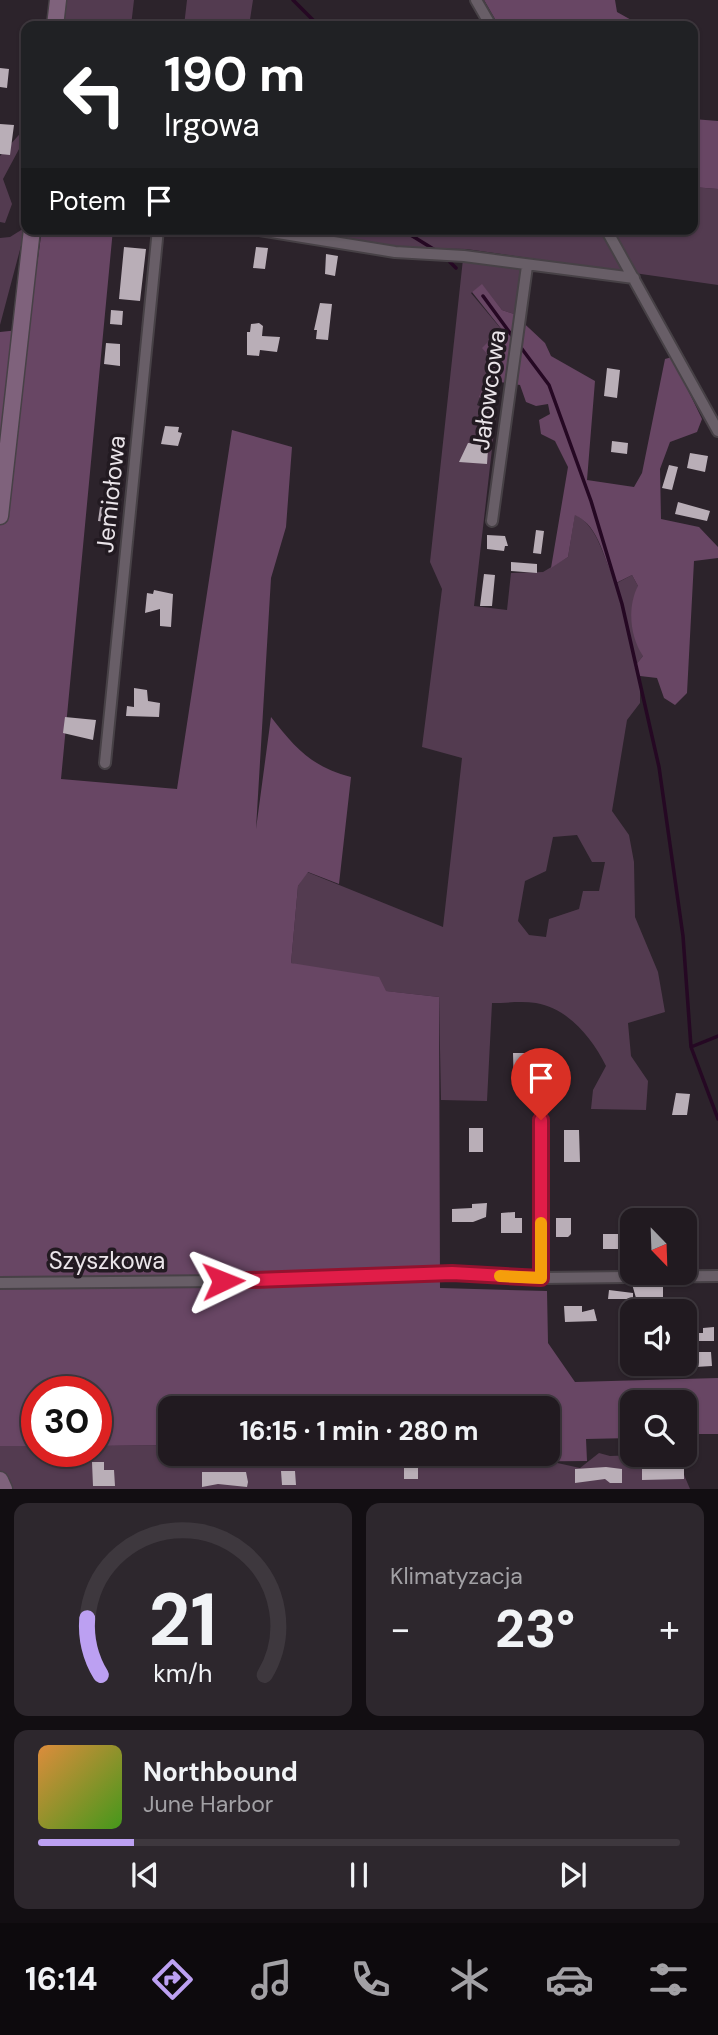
<!DOCTYPE html>
<html lang="pl">
<head>
<meta charset="utf-8">
<style>
	:root { --surface:#211a20; --page:#2d272d; --text:#f1f3f6; --muted:#a2a1a5; --line:#3e383e; --accent:#bca0f2 }
	body { margin:0; font-family:"DM Sans",sans-serif; background:var(--page); color:var(--text); height:100vh; display:flex; flex-direction:column; font-size:26px; white-space:nowrap }
	* { box-sizing:border-box; margin:0 }
	p { font-size:23px; color:var(--muted) }
	.icon { flex:none; width:38px; height:38px; fill:none; stroke:currentColor; stroke-width:2; stroke-linecap:round; stroke-linejoin:round }
	.map { position:relative; height:1489px; overflow:hidden }
	.sheet { display:flex; flex-direction:column; gap:14px; padding:14px; background:#120e12; flex:1 }
	.sheet>* { flex:none }
	.guide { position:absolute; left:21px; top:21px; width:677px; height:214px; border-radius:14px; box-shadow:0 2px 5px #0004,0 0 0 2px var(--line); background:#202124; color:#fff; overflow:hidden }
	.needle { width:46px; rotate:157deg }
	.fabs { position:absolute; left:620px; top:1208px; display:grid; gap:14px }
	.fabs a { display:grid; place-items:center; width:77px; height:77px; border-radius:14px; background:var(--surface); box-shadow:0 2px 5px #0004,0 0 0 2px var(--line); font-size:35px }
	.speed { position:absolute; left:21px; top:1376px; display:flex; gap:14px; font-size:35px; font-weight:700; text-align:center }
	.speed>* { display:grid; place-content:center; width:91px; height:91px; border-radius:50%; background:var(--surface); box-shadow:0 2px 5px #0004,0 0 0 2px var(--line); line-height:1 }
	.speed .limit { border:10px solid #d22; background:#fff; color:#111 }
	.pin { position:absolute; display:grid; place-items:center; width:60px; height:60px; color:#fff; margin:-72px -30px; border-radius:50% 50% 50% 0; rotate:-45deg; box-shadow:0 0 7px #0007 }
	.pin .icon { rotate:45deg }
	.me { position:absolute; width:77px; margin:-38px; rotate:88deg; stroke-linejoin:round; filter:drop-shadow(0 0 5px #0008) }
	.turn { display:flex; align-items:center; gap:24px; height:147px; padding:0 28px; font-size:32px }
	.turn .icon { width:91px; height:91px; stroke-width:2.5 }
	.turn b { display:block; font-size:49px; line-height:60px }
	.then { display:flex; align-items:center; height:66px; padding:0 28px; background:#0003; gap:14px; font-size:26px }
	.big { font-size:52px; font-weight:700; line-height:1.1 }
	.sheet .widget { flex:1; display:flex; flex-direction:column; justify-content:center; gap:10px; min-width:0; padding:0 24px; border-radius:14px; background:var(--page) }
	.sheet .dial { align-items:center; gap:0 }
	.dial svg { height:182px; overflow:visible; fill:none; stroke:var(--line); stroke-width:7; stroke-linecap:round; text-anchor:middle }
	.dial text { fill:var(--text); stroke:none }
	.song { display:flex; align-items:center; gap:21px }
	.cover { width:84px; height:84px; border-radius:10px; background:linear-gradient(135deg,hsl(30 70% 55%),hsl(100 70% 35%)) }
	.played { height:7px; border-radius:4px; background:linear-gradient(90deg,var(--accent) 15%,var(--line) 15%) }
	.keys { display:flex; justify-content:space-around; direction:ltr }
	.heat { display:flex; justify-content:space-between; align-items:center; font-size:38px; direction:ltr }
	.sheet .tiles { flex:1; display:grid; gap:14px; grid-template-columns:1fr 1fr }
	.widget:last-child { grid-column:span 2 }
	.trip { position:absolute; left:158px; top:1396px; width:402px; height:70px; border-radius:14px; background:var(--surface); box-shadow:0 2px 5px #0004,0 0 0 2px var(--line); font-weight:700; line-height:70px; text-align:center }
	.menu { display:flex; height:112px; justify-content:space-around; align-items:center; background:#0d0a0d; color:var(--muted) }
	.menu .icon { width:49px; height:49px }
	.menu .active { color:var(--accent) }
	.menu b { font-size:32px; color:var(--text) }
	.map>svg:first-child { display:block }
	.green { fill:#533b50; fill-rule:evenodd }
	.forest { fill:#684664 }
	.lines { fill:none; stroke-linecap:round; stroke-linejoin:round }
	.stream { stroke:#250823; stroke-width:3.5 }
	.building { fill:#b9aeb7 }
	.street-casing { stroke:#474146; stroke-width:14 }
	.secondary-casing { stroke:#474146; stroke-width:19 }
	.street { stroke:#685e67; stroke-width:10 }
	.secondary { stroke:#7f627c; stroke-width:16 }
	.route-casing { stroke:#92132f; stroke-width:18 }
	.route { stroke:#e11d48; stroke-width:12 }
	.slow { stroke:#f59e0b; stroke-width:12 }
	.labels { text-anchor:middle; stroke-width:7; stroke-linejoin:round; paint-order:stroke }
	.street-label { font-size:24px; fill:#eae4e9; stroke:#221a21 }
</style>
</head>
<body>
<div class="map">
<svg width="718" height="1489" viewBox="0 0 718 1489">
	<rect width="100%" height="100%" fill="#2c232b"/>
	<path class="green" d="M67,0h67l-3,26h-67z
		M187,0h66l-4,26h-65z
		M26,127v9l-23,43 9,25 -7,19 -5,-1v-66z
		M693,187l25,2v96l-252,-36 -67,-1 -115,-19h409z
		M26,227l-26,98v-87l10,-1z
		M463,259l58,11 -7,44 -12,-4 -20,-25 -11,8 36,43 -14,24 -16,45 19,9 -22,192 33,4 4,-37 32,-1 25,-15 7,-43c26,15 27,46 42,69l15,-8 6,11 5,70 -9,11 6,9v27l-13,17 -15,91 17,24 5,27 1,55 23,55 7,40 -37,11 3,33 17,25 -2,29 -55,-1 2,-19 13,-24c-14,-28 -37,-57 -70,-63 -14,-2 -30,0 -44,0l-5,98 -46,-1 -2,-103 -54,-6 -94,-28 7,-77 9,-14 136,55 19,-169 -40,-11 20,-158 -12,-27zM577,835l15,27h13l-6,29h-16l-4,18 -30,10 -3,18 -17,-2 -11,-14 7,-40 21,-10 7,-34z
		M170,1445v9h24l9,6 332,-2 45,10 19,-15 11,3 55,-2 17,16 8,19h-690v-43h37v5h59v-5z"/>
	<path class="forest" d="M484,0h131l2,12 25,14h-143z
		M693,119l25,2v68l-25,-2z
		M42,229h71l-52,550 116,10 55,-359 60,17 -6,80 -15,51 -15,251 15,-112c24,31 41,50 80,60l-12,107 -31,-12 -10,14 -7,77 88,14 7,14 53,6 1,291 107,3 1,52 27,39 143,-4v56h-23l-1,4h-10v-36h-52v36l-46,1 1,22 -197,2 -80,-5 -107,2 -9,-6h354v-45h-378v36l-74,1v-55h-59v55h-37v-1114l28,-3z
		M482,284l20,26 12,4 31,29 6,13 44,25 -8,99 47,7 8,-14 23,-114 7,-2 30,62 -5,13 -27,10 -10,27 1,50 38,8 19,20v11l-24,3 -7,132 -12,12 -11,-7 -7,-20 -17,-2 -6,-9 9,-11c-13,-19 -16,-49 -5,-70l-6,-11 -16,8c-13,-22 -15,-56 -41,-68l-7,42 -17,11 17,-101 -13,-26 -14,-7 -2,-14 11,-6 -2,-10 -12,2 -10,-4 -6,-17 -20,-3 -12,20 -9,-5 14,-36 -11,-13 8,-8 10,4 7,-8 -35,-44z"/>
	<g class="lines">
		<path class="stream" d="M293,0l26,26
			M401,229l34,21
			M450,262l6,6
			M483,296l30,41
			M519,345l30,40 42,116 31,103 37,163 24,169 8,111
			M718,1036l-27,11 27,72"/>
	</g>
	<path class="building" d="M0,68l9,1 -2,19 -7,-1z
		M0,124l14,1 -4,30 -10,-1z
		M124,247l22,2 -6,52 -21,-2z
		M256,247l12,1 -3,21 -12,-1z
		M326,254l12,2 -3,20 -10,-2z
		M320,303l12,1 -4,36 -12,-1 1,-9h-3z
		M111,310l12,1 -1,14 -12,-1z
		M259,323l4,3 -1,10 18,1 -3,15 -17,-2 -1,6 -12,-1v-23h3l1,-8z
		M106,343l14,1v22l-16,-2z
		M607,368l13,2 -3,28 -13,-2z
		M165,426l14,1 -1,5 4,1 -4,13 -17,-2z
		M612,441l16,2 -1,11 -16,-2z
		M468,443l15,1v5h5l-1,15 -28,-2z
		M690,453l18,3 -3,16 -18,-4z
		M669,465l9,2 -6,23 -10,-2z
		M678,502l32,9 -3,10 -32,-7z
		M100,507l17,1 -1,15 -18,-2z
		M536,530l8,1 -3,23 -8,-1z
		M487,535l18,1 3,10h-3l-1,5 -17,-2z
		M511,562l26,2v9l-26,-2z
		M484,574l11,1 -3,31h-12z
		M154,590l19,4 -2,33 -11,-1v-17l-15,4 2,-20 6,1z
		M134,688l13,2 1,11 12,2 -1,14 -33,-1 1,-10 7,1z
		M65,717l31,3 -3,20 -30,-7z
		M513,1053h16v37h-15z
		M676,1093l14,1 -3,21h-15z
		M469,1128h14v24h-14z
		M564,1130h15l1,32h-16z
		M487,1203l-1,14 -13,5h-21v-13l20,-1v-4z
		M515,1212v6h7v15h-21v-20z
		M556,1218h15v16l-3,3h-12z
		M603,1234h24l-1,15h-23z
		M645,1283v4l12,-4v4h6v10l-27,1 -4,-14z
		M609,1290l24,3v6h-25z
		M564,1306h18v6l12,-3 3,12 -32,1z
		M714,1327v14h-23v-13h6v5h6v-5z
		M695,1352h16l1,14 -17,1z
		M92,1462h12v8h10l1,16h-22z
		M404,1462h14v17h-14z
		M642,1463h42v16l-42,1z
		M606,1467l16,2v14h-12l-5,-4 -30,4v-14z
		M281,1471h14l1,14h-14z
		M202,1472h44l2,10 -1,5 -29,-3 -16,3z"/>
	<g class="lines">
		<defs>
			<path id="street" d="M476,0l15,26
				M253,229l142,23 69,4 170,22
				M606,229l112,202
				M492,521l35,-255
				M105,763l53,-534
				M541,1278v-158
				M0,1283l223,-2 229,-8 89,5 177,-2"/>
			<path id="secondary" d="M55,26l3,-26
				M0,516l32,-287
				M0,1480l4,9"/>
		</defs>
		<use href="#street" class="street-casing"/>
		<use href="#secondary" class="secondary-casing"/>
		<use href="#street" class="street"/>
		<use href="#secondary" class="secondary"/>
	</g>
	<g class="lines">
		<defs>
			<path id="route" d="M223,1281l229,-8 89,5v-158"/>
		</defs>
		<use href="#route" class="route-casing"/>
		<use href="#route" class="route"/>
		<path class="slow" d="M500,1276l41,2v-55"/>
	</g>
	<g class="labels">
		<g class="street-label">
			<text transform="translate(489 390) rotate(-82)" y="8">Jałowcowa</text>
			<text transform="translate(111 494) rotate(-84)" y="8">Jemiołowa</text>
			<text x="107" y="1269">Szyszkowa</text>
		</g>
	</g>
</svg>
<div class="fabs">
<a><svg class="needle" viewBox="-14 -14 28 28"><path d="M0-13l5 13h-10z" fill="#e53935"/><path d="M0 13l5-13h-10z" fill="#a2a1a5"/></svg></a>
<a><svg class="icon" aria-label="sound" viewBox="0 0 24 24"><path d="M4 9h4l5-4v14l-5-4H4zM17 9q2 3 0 6"/></svg></a>
<a><svg class="icon" aria-label="search" viewBox="0 0 24 24"><circle cx="10" cy="10" r="6"/><path d="M15 15l6 6"/></svg></a>
</div>
<div class="speed"><div class="limit">30</div></div>
<div class="pin" style="left:541px;top:1120px;background:#d93025"><svg class="icon" aria-label="arrive" viewBox="0 0 24 24"><path d="M6 21V4h12l-3 4 3 4H6"/></svg></div>
<svg class="me" style="left:223px;top:1281px" viewBox="-20 -20 40 40"><path d="M0-17L14 15 0 8-14 15z" fill="#e11d48" stroke="#fff" stroke-width="4"/></svg>
<div class="trip">16:15 · 1 min · 280 m</div>
<div class="guide">
<div class="turn"><svg class="icon" aria-label="left" viewBox="0 0 24 24"><path d="M17 20v-9H6M10 6l-5 5 5 5"/></svg><div><b>190 m</b>Irgowa</div></div>
<div class="then">Potem<svg class="icon" aria-label="arrive" viewBox="0 0 24 24"><path d="M6 21V4h12l-3 4 3 4H6"/></svg></div>
</div>
</div>
<section class="sheet">
<div class="tiles">
<div class="widget dial"><svg viewBox="0 0 100 80">
<path d="M14 69A42 42 0 1 1 86 69"/>
<path d="M14 69A42 42 0 0 1 8 44" stroke="#bca0f2"/>
<text x="50" y="56" font-size="32" font-weight="700">21</text>
<text x="50" y="72" font-size="11">km/h</text>
</svg></div>
<div class="widget"><p>Klimatyzacja</p>
<div class="heat"><a>−</a><b class="big">23°</b><a>+</a></div>
</div>
<div class="widget">
<div class="song"><i class="cover"></i><div><b>Northbound</b><p>June Harbor</p></div></div>
<div class="played"></div>
<div class="keys"><svg class="icon" aria-label="previous" viewBox="0 0 24 24"><path d="M18 5L8 12l10 7zM5 5v14"/></svg><svg class="icon" aria-label="pause" viewBox="0 0 24 24"><path d="M8 5v14M16 5v14"/></svg><svg class="icon" aria-label="next" viewBox="0 0 24 24"><path d="M6 5l10 7-10 7zM19 5v14"/></svg></div>
</div>
</div>
</section>
<nav class="menu">
<b>16:14</b>
<svg class="icon active" aria-label="directions" viewBox="0 0 24 24"><path d="M12 3l9 9-9 9-9-9zM9 14v-3h6M13 9l2 2-2 2"/></svg>
<svg class="icon" aria-label="music" viewBox="0 0 24 24"><path d="M9 18V5l10-2v13"/><circle cx="6" cy="18" r="3"/><circle cx="16" cy="16" r="3"/></svg>
<svg class="icon" aria-label="phone" viewBox="0 0 24 24"><path d="M5 4h4l2 5-3 2q2 4 5 5l2-3 5 2v4C11 20 4 13 5 4z"/></svg>
<svg class="icon" aria-label="climate" viewBox="0 0 24 24"><path d="M12 3v18M4 7l16 10M4 17L20 7"/></svg>
<svg class="icon" aria-label="car" viewBox="0 0 24 24"><path d="M5 17H2v-5l4-1 3-4h7l3 4 3 1v5h-3M9 17h6M6 11h13"/><circle cx="7" cy="17" r="2"/><circle cx="17" cy="17" r="2"/></svg>
<svg class="icon" aria-label="filters" viewBox="0 0 24 24"><path d="M4 7h16M4 17h16"/><circle cx="9" cy="7" r="2"/><circle cx="15" cy="17" r="2"/></svg>
</nav>
</body>
</html>
